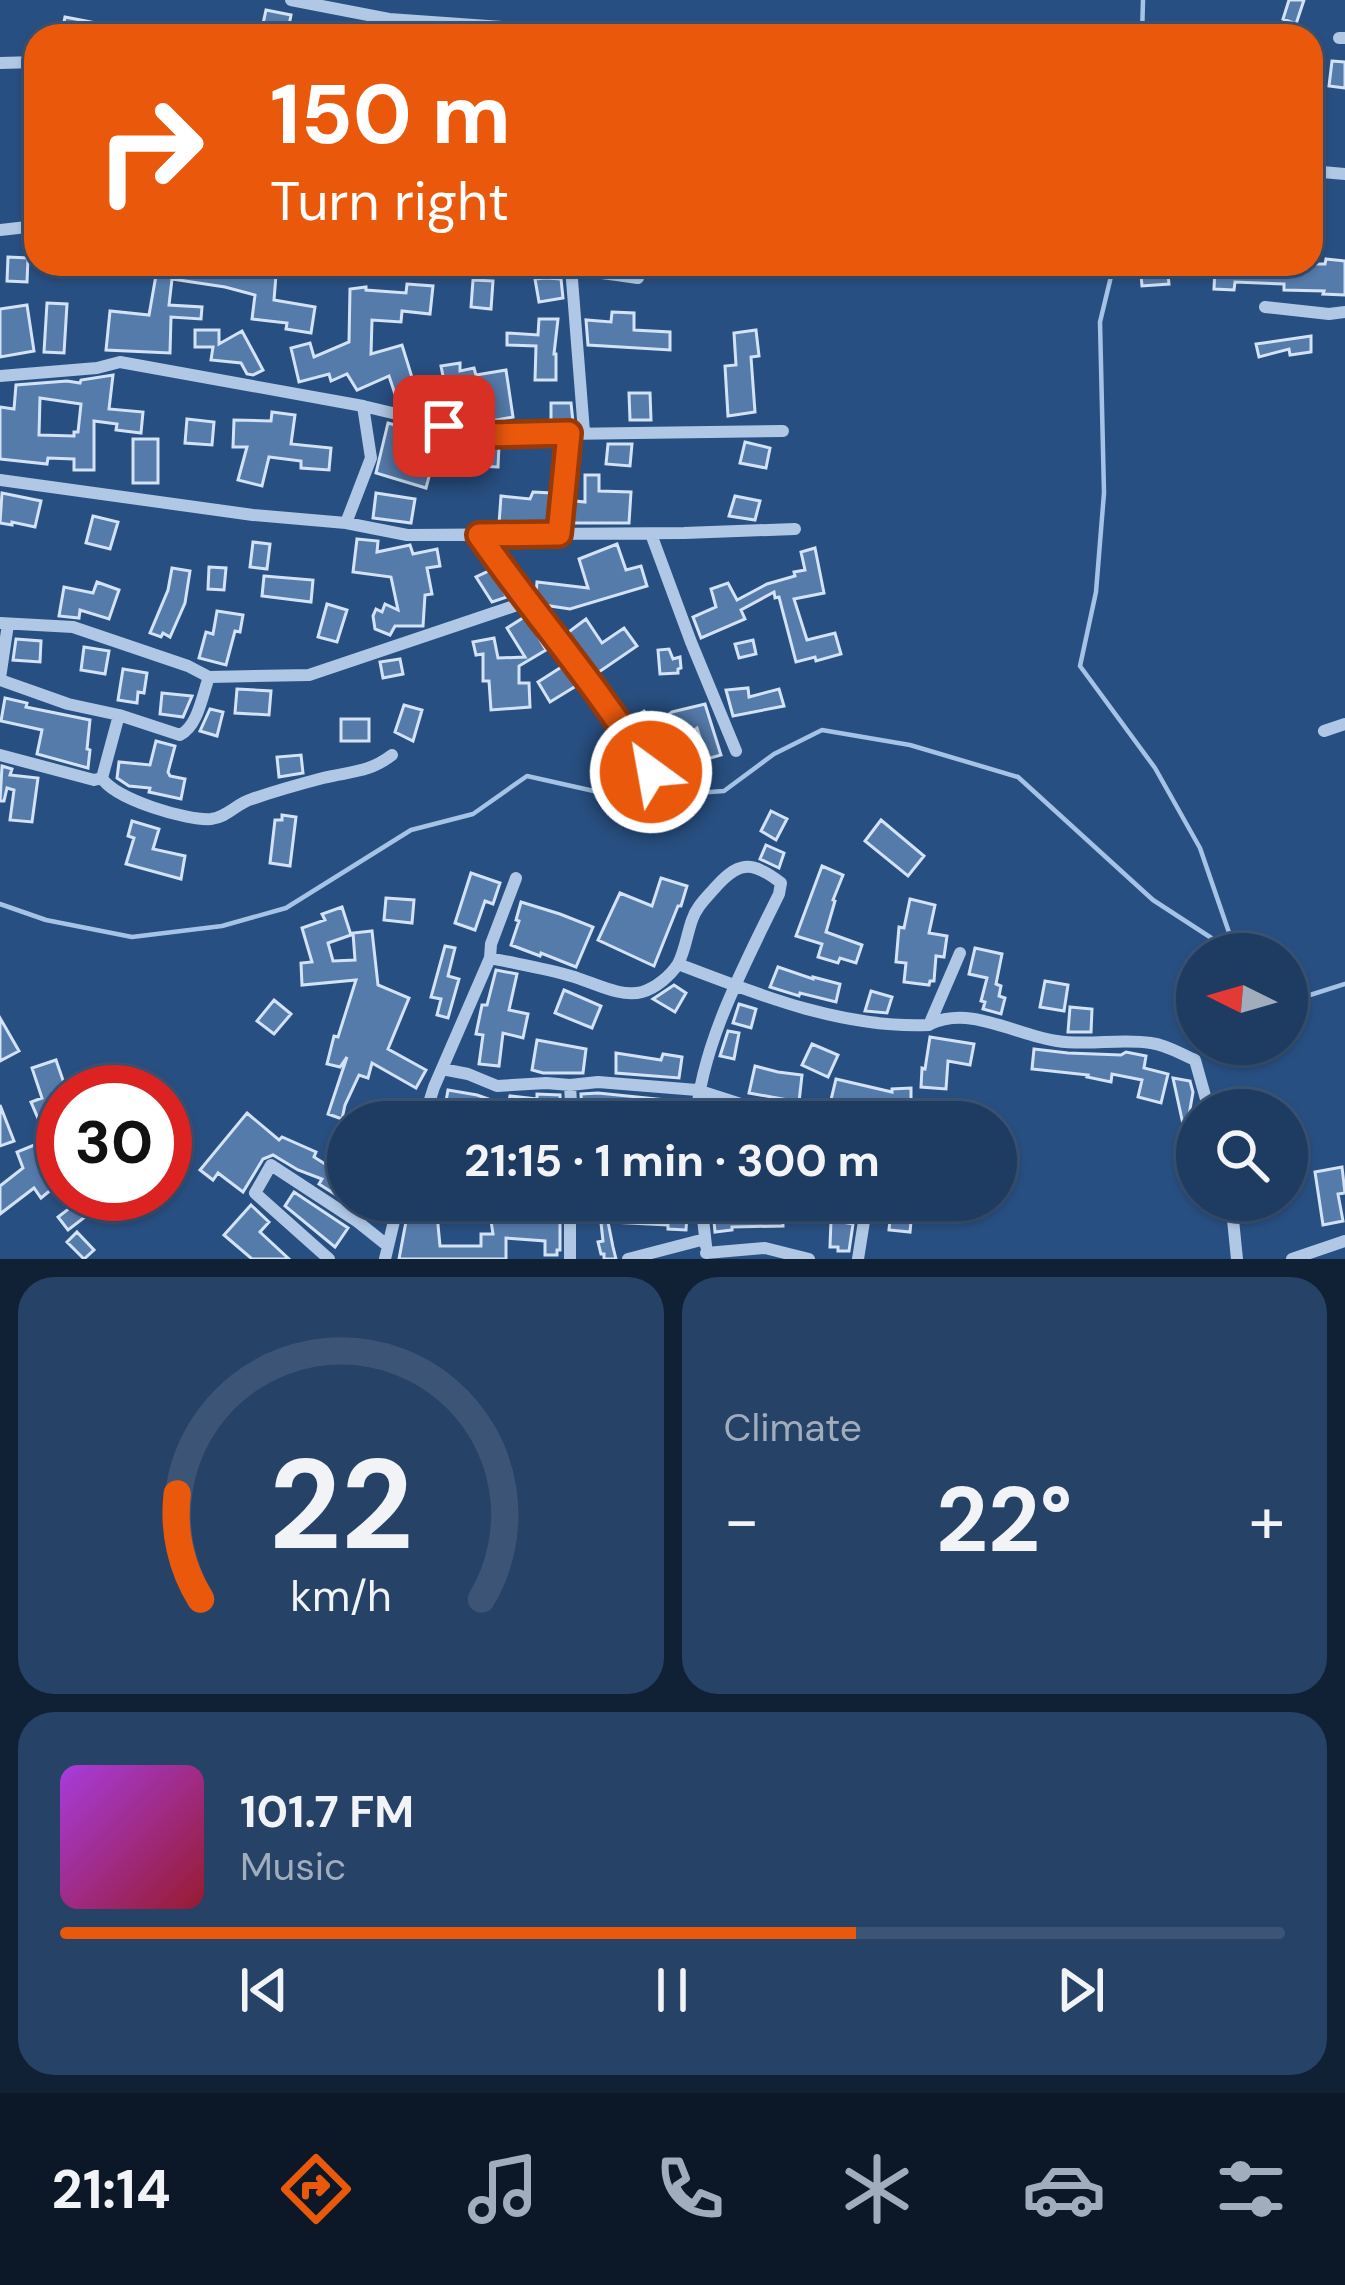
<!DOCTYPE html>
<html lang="en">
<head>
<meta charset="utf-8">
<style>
	:root { --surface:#1e3b61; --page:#264267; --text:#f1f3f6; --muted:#a1adbd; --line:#3c5576; --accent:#ea580c }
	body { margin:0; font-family:"DM Sans",sans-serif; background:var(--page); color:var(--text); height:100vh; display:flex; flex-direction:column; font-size:45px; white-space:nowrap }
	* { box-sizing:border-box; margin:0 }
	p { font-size:39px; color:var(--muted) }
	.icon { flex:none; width:66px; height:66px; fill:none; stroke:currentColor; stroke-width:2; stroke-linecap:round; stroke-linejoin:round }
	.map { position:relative; height:1259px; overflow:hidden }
	.panel { display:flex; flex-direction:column; gap:18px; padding:18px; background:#102035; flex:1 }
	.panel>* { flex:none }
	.hud { position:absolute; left:24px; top:24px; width:1299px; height:252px; border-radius:36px; box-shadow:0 3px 9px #0004,0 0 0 3px var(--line); background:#ea580c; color:#fff; overflow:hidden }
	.needle { width:78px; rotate:275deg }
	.fabs { position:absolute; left:1176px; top:933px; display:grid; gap:24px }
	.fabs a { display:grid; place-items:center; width:132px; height:132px; border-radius:50%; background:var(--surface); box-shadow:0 3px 9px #0004,0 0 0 3px var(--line); font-size:60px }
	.speed { position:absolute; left:36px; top:1065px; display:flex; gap:24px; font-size:60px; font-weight:700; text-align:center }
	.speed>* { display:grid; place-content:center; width:156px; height:156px; border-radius:50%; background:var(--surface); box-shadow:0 3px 9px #0004,0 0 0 3px var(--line); line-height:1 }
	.speed .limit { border:18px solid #d22; background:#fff; color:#111 }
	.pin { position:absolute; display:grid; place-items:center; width:102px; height:102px; color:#fff; margin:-51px; border-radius:24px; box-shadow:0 6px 18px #0006 }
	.me { position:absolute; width:132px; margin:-66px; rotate:328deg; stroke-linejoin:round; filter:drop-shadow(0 0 9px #0008) }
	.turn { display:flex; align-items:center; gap:42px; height:252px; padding:0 48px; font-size:54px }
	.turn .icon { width:156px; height:156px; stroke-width:2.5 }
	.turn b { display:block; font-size:84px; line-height:102px }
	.big { font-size:90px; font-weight:700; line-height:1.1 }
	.panel .card { flex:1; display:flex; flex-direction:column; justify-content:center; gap:18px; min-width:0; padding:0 42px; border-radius:36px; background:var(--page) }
	.panel .dial { align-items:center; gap:0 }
	.dial svg { height:312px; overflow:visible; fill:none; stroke:var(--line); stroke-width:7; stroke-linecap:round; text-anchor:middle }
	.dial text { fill:var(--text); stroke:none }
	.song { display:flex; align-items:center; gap:36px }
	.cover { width:144px; height:144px; border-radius:18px; background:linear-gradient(135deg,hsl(280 70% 55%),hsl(350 70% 35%)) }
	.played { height:12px; border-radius:6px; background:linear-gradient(90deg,var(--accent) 65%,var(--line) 65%) }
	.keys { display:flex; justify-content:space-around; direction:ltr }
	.heat { display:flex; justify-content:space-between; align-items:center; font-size:66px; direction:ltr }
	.panel .tiles { flex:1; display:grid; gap:18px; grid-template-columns:1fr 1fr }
	.card:last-child { grid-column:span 2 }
	.trip { position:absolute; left:327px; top:1101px; width:690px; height:120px; border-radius:60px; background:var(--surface); box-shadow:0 3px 9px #0004,0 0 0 3px var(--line); font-weight:700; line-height:120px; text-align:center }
	.tabs { display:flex; height:192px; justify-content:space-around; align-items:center; background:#0c1827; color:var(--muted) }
	.tabs .icon { width:84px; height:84px }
	.tabs .active { color:var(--accent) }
	.tabs b { font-size:54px; color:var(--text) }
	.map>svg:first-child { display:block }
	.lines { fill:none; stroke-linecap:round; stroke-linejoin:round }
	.stream { stroke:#a5c3e6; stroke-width:4.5 }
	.building { fill:#557bab; stroke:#d3e2f5; stroke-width:3; fill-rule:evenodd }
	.street { stroke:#b0c8e6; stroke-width:12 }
	.route-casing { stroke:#983908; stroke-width:30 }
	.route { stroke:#ea580c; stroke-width:21 }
</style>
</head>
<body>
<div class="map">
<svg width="1345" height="1259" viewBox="0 0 1345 1259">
	<rect width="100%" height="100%" fill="#284f81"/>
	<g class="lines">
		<path class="stream" d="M1142,36l1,-36
			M1114,264l-14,58 4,171 -8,99 -16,74 75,102 45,80 35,102
			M0,904l46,16 86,17 90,-11 64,-18 125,-78 62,-16 54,-38 98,22 99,-7 50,-37 48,-24 88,15 108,32 135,123 83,54
			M1287,982l23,13 35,-11"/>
	</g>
	<path class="building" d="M1289,0h15l-8,24 -13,-5z
		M266,10l25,5 -4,21 -26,-3z
		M65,17l26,5 -2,14h-28z
		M1332,61l13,1v26l-16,-2z
		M8,257l20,1 -1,24 -20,-1z
		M1326,259l19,2v34l-22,-1 1,-3 -40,-1v-6l-49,-2 -1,8 -20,-1 1,-20 36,2v-7h74z
		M158,264h78l8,2 -1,5 33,4 -2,25 41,7 -4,26 -25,-4 1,-6 -35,-4 3,-24 -30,-8 -53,-8 -3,26 33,2 -1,12 -30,-2 -1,36 -64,-3 4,-39 39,4z
		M1140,264h27l2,20 -27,2z
		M546,278l15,1 2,19 -24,4 -4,-23z
		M473,280l20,1 -2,28 -20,-2z
		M407,284l26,2 -3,28 -28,-3 -1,11 -29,-2 -1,34 31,-9 13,42 -20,7 -6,-18 -32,14 -10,-16 -16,7 -2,-7 -30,8 -8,-34 19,-5 4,14 35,-15 1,-53 16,-2v3l40,3z
		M47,303l20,1 -3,49 -20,-1z
		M27,305l7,46 -34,6v-48z
		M612,312l22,1v17l36,2v18l-82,-5 -2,-25 25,2z
		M539,319h19l-4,35h2v26h-21l1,-34 -29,-1v-12l31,2z
		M195,330h24v14l23,-13 21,39 -10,5 -6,-1 -6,-11 -30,-3 2,-13h-18z
		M756,330l3,26 -8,1 4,55 -27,4 -3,-50 11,-1 -2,-32z
		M1311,336v16l-21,3 -1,-6 -30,8 -3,-13z
		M460,363v8l14,-3 2,7 30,-5 7,47 -22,4 -5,-29 -62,17 -6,-20 26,-8 -3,-15z
		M113,375l-4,34 34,3 -2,21 -25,-3 1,-6 -23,-3v49h-20v-11l-26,-1 -1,6 -47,-5v-52l14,2 2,-24 51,-4 13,2 1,-3zM40,398l41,6 -3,28h-4v4l-35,-1z
		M629,393h21l1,27h-21z
		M551,403h20l2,19 -22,2z
		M272,412l23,3 -4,29 40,4 -2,22 -28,-2v-7l-32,-4 -7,29 -24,-6 9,-33h-14l1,-27 37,1z
		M187,419l27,3 -2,23 -27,-2z
		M388,423l21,6 -5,20 32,8h28v11l-29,-1 -2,7 -3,-1 -4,15 -50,-15z
		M133,439h25v44h-25z
		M745,442l25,6 -4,20 -26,-5z
		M477,444l22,1 -1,22 -22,-1z
		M608,444h24l-2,22 -24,-2z
		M585,475h14v16l32,1 -2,31h-56l2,-22 10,1z
		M533,492l18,1 1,3 -2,27 -51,1 2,-28 29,3z
		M2,493l39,8 -6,26 -23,-5v3l-12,-2z
		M376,493l39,6 -4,24 -38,-5z
		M735,496l25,5 -5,19 -26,-4z
		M93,516l25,6 -8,27 -24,-6z
		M357,539l21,2 -1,11 33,-7 3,9 24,-5 3,17 -13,2 5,26 -7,1 -2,31h-28l-5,9 -15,-6 -2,-13 3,-7 6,3 3,-8 13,6 -7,-33 -38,-5z
		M253,542l17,2 -3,25 -17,-2z
		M617,544l9,26 15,-4 6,20 -77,23 -26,-4 -8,-11 1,-12 51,6 -9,-29z
		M815,548l9,45 -30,6 13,41 28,-7 6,21 -25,7 -1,-4 -19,5 -17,-65 -4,1 -1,-6 -33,18 4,9 -44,19 -8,-21 23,-10 -5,-18 17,-6 9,17 30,-16 28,-8 -1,-4 11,-2 -4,-18z
		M209,567l17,1 -2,22 -16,-1z
		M172,568l18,3 -5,32 -15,34 -7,-4 -2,4 -11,-4 18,-43z
		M491,570l16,27 -15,5 -16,-25z
		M264,576l49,4 -2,22 -49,-6z
		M97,582l22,8 -10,29 -29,-9 -1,8 -20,-2 5,-29 29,6z
		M327,604l20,6 -10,32 -19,-5z
		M217,611l26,4 -3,17 -5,-1 -9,34 -27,-7 7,-26 7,2z
		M526,616l20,34 -27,16v17h10l1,24 -39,3 -2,-29h-6v-27l-7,1 -3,-13 21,-4 4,20 27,-1 -18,-29z
		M586,619l16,24 22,-15 13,18 -41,28 -30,-40z
		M16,639l25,2 -1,21 -27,-2z
		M753,640l3,14 -17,4 -4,-14z
		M84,647l25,4 -4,23 -24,-4z
		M669,649l4,10 7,-2 1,11 -3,1v4l-18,1 -2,-24z
		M400,659l3,15 -20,4 -3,-16z
		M563,666l13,20 -26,16 -12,-20z
		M123,669l24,4 -3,20 -6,-1 -1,11 -19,-3z
		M748,688l1,9 30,-8 5,17 -51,10 -7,-26z
		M237,689l34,2 -2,24 -34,-2z
		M162,693l30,3 -9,21 -23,-3z
		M5,698l22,5 -1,4 64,13 -3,29 3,1 -2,18 -51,-14 5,-24 -41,-9z
		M705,704l16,51 -14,4 -10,-31 -35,24 -2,-3 -8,5 -22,-33 14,-10 10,14 18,-13z
		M404,705l18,5 -9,31 -18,-9z
		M210,709l13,3 -6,24 -17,-5z
		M341,719h28v22h-28z
		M156,741l19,5 -7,26 2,4 15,3 -4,20 -32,-7 1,-4 -21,-2 -12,-8 2,-16 31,3z
		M301,755l2,18 -24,4 -2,-20z
		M2,766l10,3 -2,6 28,3 -6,44 -22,-2 4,-30 -7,-2 -3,13h-4z
		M771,811l16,8 -11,21 -15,-9z
		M282,815l14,2 -6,49 -20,-3 5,-43h7z
		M881,820l43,36 -16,20 -43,-35z
		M132,821l27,8 -6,20 32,7 -4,23 -55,-15 8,-26 -6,-2z
		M766,845l18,8 -5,15 -19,-9z
		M822,866l21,9 -10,25 2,1 -9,31 36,13 -6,18 -16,-5 -2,5 -20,-6 4,-13 -26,-8z
		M471,873l29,10 -7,21 -8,-3 -10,29 -20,-7z
		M661,878l26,8 -6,20h-3l-24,60 -56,-26 22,-47 32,13z
		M386,898l28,2 -2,23 -28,-3z
		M910,899l25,6 -6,28 18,3 -3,21 -8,-1 -2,25h-4l-1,4 -25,-3 2,-19 -10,-1 3,-35 5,1z
		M521,902l39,12 33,13 -17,40 -35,-14 -1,3 -29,-11 8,-24 -3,-1z
		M342,907l9,28 -23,8 5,18 22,-1 -2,-27 19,-2 6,54 31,13 -21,51 38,21 -10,18 -44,-25 -4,15 -9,-3 -14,30 -3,14 -14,-5 19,-57 -7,10 -13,-3 7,-28 4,1 18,-57 -54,5 -1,-22 11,-1 -10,-34 23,-8 -3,-6z
		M445,946l10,2 -7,28 11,3 -11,39 -11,-3 4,-16 -10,-2z
		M975,948l27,6 -6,30 5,2 -2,10 6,2 -4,16 -18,-5 2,-7 -4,-1 6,-23 -18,-4z
		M778,967l35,12v-2l27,7 -4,18 -36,-9 -1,3 -29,-9z
		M496,970l21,4 -8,36 19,4 -5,24 -20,-5 -4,33 -20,-2 4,-29 -7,-1 6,-29h5z
		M1045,981l23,4 -4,26 -24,-4z
		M674,985l12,8 -11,19 -22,-13z
		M564,990l37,16 -9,22 -37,-15z
		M871,991l21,6 -5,16 -22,-2z
		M274,1000l17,14 -17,20 -17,-13z
		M739,1004l17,5 -5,19 -18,-5z
		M1070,1007l22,2 -1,23h-23z
		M0,1018l19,33 -19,10z
		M728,1031l11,2 -5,26 -14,-3z
		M930,1037l44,7 -4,21 -22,-4 -2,28 -25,-2 1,-19 3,1z
		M537,1040l49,9 -3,24h-40l-11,-3z
		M812,1044l26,11 -10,22 -26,-12z
		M1034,1049l34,4 53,2 5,-3 20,4 -2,12 24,6 -7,29 -23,-6 4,-17 -30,-6 -1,8 -24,-5 1,-2 -56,-6z
		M616,1053l45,7 2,-6 19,3 -3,21 -63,-5z
		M56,1060l10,29 29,-20 12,18 -7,5h-46l9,22 -23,9 -9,-21 11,-4 -10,-30z
		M755,1066l23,6 24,3 -3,27 -50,-9z
		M1173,1078l17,3 3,11 -4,23 8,-2v16l-10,2 -1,7z
		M836,1079l56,13v-3l19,-1v27l-19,1v-4l-22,-6 -1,7 -39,-9z
		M448,1090l29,5 31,11 2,-10 27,3v-5l23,1 1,22 -29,-2 -1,7h-62l5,-16 -28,-5z
		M598,1093l79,8v3h3v18h-48v-11l-37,-2v10l-13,1 -1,-26z
		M0,1105l14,36 -14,5z
		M708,1111l31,4v7h-32z
		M247,1113l32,27 3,-3 34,15 -2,5 19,12 15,-35v66h10l-3,7 -36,-23 3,-5 -24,-9 -25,-15 -10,4 -20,33 -25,-19 -5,7 -13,-10z
		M44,1141l5,12 14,-9v36l-22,18 -7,-10 -34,26v-28l23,-18 -6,-16z
		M1342,1167l3,26 -7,1 5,27 -20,4 -8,-53z
		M294,1192l54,36 -13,19 -50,-41z
		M410,1200h32l-4,25 2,21h41v-12h12l-4,-26 7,-2 -2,-6h35l4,17h27v33h-3v5h-12v-14l-39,-3v21h-107z
		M585,1200l80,5 6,-1v-4h17l-2,30 -18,-1v-4l-76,-4v-2l-12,-1v-17z
		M712,1200h39v7h21v-7h10l1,26 -51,1v3l-17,2z
		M892,1200h21l-3,32 -21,-2z
		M75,1204l10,13 -17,13 -10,-13z
		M251,1205l18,17 -9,10 29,27h-37l-28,-24z
		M831,1220l22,4 -4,27h-11v-4h-8z
		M608,1222l5,25 3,12h-12v-5h-3l-3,-12 5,-1 -2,-18z
		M77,1232l17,18 -10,9 -17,-17z"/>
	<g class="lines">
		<path class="street" d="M291,0l98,19 113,8
			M1339,38h6
			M0,63l36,-1
			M1311,171l34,3
			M0,230l36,-4
			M416,264c30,7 57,1 87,1 46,1 89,6 135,13
			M571,267l13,165
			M1265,307l64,7 16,-2
			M0,376l97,-8 23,-6 243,44 8,52 -25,65
			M363,406l122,29 298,-4
			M0,480l253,35 93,8 61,12 277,-2 111,-4
			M559,534l10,-101
			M651,534l40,108 45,109
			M479,535c56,80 121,154 172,237
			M0,623l73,4 115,39 21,11 100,-2 217,-73
			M0,678l8,-54
			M0,680l68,24 51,11 61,20c18,-9 22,-39 29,-58
			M1324,731l21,-7
			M0,755l94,25 8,-2 17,-63
			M102,778c12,21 85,43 109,41 17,-2 26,-16 41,-20 23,-8 48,-15 71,-21 29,-7 45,-5 69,-23
			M490,958c27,6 55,10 81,18 22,6 49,22 71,16 14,-4 28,-16 36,-28 7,-13 9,-30 14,-44 4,-12 12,-20 21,-30 24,-28 38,-31 68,-7l-2,11c-33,68 -79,152 -83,228
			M678,964c78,30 165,65 251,61l31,-72
			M930,1024c41,-19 85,11 127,17 31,5 64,-3 94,2 16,2 30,11 44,17l14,50
			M442,1069l26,5 29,12 49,-3 24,2 28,-3 99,8 50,16 73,10 15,6
			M570,1085l2,37
			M423,1122l11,-35 56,-129 1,-14 25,-66
			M570,1200v59
			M701,1200l5,46
			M827,1200l2,9 36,6 -7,44
			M1231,1200l6,59
			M706,1253l59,-5 44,11
			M329,1259l-74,-66 16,-28 87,57 30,24
			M385,1259l14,-59
			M628,1259l77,-20
			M1292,1259l53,-18"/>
	</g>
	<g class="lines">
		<defs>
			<path id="route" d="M444,426l41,9 84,-2 -10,101 -80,1c56,80 121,154 172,237"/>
		</defs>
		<use href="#route" class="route-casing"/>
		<use href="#route" class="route"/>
	</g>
</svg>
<div class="fabs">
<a><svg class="needle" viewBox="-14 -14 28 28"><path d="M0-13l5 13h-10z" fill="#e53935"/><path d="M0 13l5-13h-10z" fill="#a1adbd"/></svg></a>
<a><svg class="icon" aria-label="search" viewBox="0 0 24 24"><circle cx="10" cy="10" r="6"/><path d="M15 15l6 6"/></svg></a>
</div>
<div class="speed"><div class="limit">30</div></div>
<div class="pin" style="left:444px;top:426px;background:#d93025"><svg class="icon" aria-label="arrive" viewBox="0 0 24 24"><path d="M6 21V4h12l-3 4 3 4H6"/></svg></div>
<svg class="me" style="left:651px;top:772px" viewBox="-20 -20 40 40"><circle r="17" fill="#ea580c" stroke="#fff" stroke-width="3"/><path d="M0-11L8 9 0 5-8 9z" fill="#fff"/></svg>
<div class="trip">21:15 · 1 min · 300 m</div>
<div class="hud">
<div class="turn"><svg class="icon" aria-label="right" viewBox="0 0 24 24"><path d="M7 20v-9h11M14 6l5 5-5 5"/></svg><div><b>150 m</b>Turn right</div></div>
</div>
</div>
<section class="panel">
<div class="tiles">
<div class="card dial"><svg viewBox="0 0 100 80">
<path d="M14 69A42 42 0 1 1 86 69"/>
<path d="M14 69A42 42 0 0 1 8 42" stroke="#ea580c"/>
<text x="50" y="56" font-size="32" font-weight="700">22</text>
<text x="50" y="72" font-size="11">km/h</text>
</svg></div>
<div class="card"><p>Climate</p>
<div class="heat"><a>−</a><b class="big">22°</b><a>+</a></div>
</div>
<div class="card">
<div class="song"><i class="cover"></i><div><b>101.7 FM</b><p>Music</p></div></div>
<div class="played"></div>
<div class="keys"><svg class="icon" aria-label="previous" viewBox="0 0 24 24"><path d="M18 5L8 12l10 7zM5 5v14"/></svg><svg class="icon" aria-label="pause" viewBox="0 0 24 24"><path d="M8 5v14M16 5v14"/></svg><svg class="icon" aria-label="next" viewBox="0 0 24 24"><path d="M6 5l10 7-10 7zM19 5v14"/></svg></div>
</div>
</div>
</section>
<nav class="tabs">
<b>21:14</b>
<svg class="icon active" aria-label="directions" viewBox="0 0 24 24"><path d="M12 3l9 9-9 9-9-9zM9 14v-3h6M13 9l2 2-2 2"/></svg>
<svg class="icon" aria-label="music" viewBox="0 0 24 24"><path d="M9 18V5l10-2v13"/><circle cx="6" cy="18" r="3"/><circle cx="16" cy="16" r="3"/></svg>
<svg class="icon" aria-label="phone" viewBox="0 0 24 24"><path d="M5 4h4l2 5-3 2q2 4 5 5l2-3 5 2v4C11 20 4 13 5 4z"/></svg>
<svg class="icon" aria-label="climate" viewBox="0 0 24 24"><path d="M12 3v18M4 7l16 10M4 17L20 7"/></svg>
<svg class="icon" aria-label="car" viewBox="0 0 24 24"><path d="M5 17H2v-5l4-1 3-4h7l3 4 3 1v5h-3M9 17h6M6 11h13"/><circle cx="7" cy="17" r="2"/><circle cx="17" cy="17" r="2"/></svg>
<svg class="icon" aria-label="filters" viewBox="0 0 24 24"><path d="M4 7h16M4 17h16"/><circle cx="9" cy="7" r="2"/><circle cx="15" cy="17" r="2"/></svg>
</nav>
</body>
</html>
